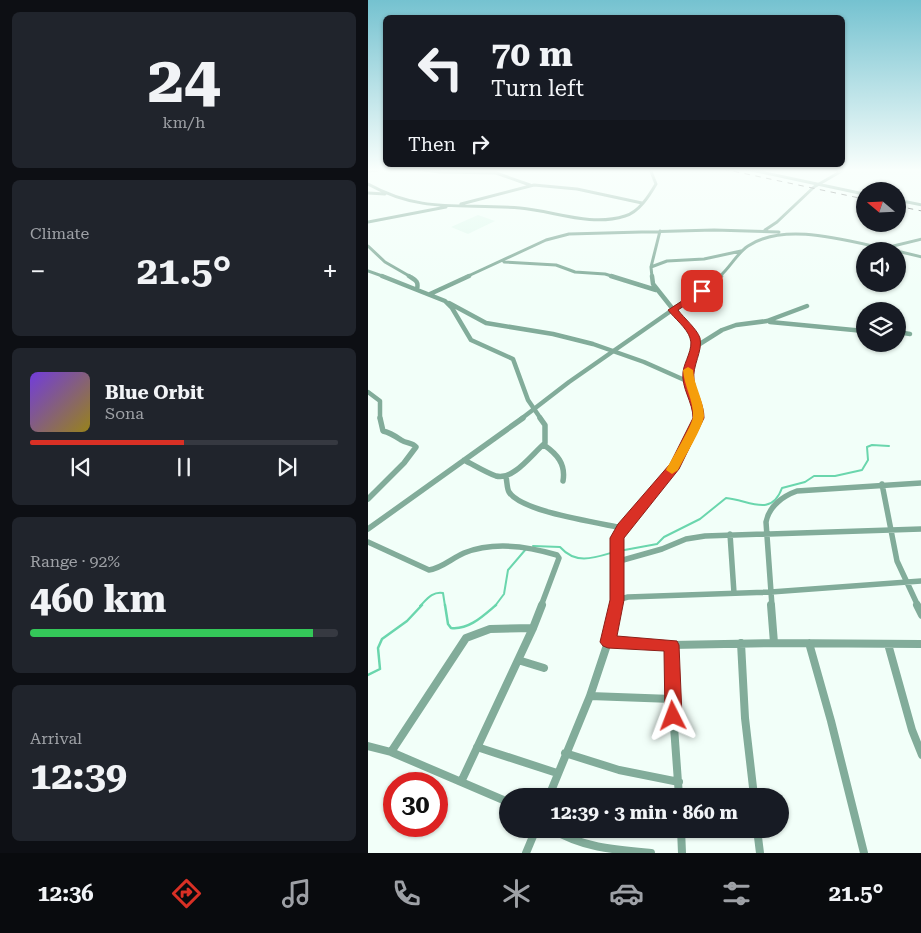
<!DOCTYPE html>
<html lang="en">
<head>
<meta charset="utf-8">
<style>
	:root { --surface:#171b24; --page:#20242c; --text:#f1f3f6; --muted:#9ea1a6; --line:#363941; --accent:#d93025 }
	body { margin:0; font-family:"Roboto Serif",serif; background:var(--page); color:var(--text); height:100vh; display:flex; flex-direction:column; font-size:19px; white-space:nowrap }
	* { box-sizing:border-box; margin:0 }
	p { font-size:16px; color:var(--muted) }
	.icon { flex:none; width:28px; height:28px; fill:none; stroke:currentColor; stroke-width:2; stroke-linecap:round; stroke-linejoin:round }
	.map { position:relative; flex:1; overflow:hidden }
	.panel { display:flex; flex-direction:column; gap:12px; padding:12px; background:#0d0f14; width:368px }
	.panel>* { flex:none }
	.top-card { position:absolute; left:15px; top:15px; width:462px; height:152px; border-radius:8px; box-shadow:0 1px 4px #0004; background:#171b24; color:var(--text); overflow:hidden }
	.needle { width:32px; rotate:289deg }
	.controls { position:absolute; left:488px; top:182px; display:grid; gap:10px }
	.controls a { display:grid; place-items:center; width:50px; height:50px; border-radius:50%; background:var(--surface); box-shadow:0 1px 4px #0004; font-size:25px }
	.speed { position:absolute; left:15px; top:772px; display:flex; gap:10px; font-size:25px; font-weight:700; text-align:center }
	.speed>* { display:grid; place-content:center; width:65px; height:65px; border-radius:50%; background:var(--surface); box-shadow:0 1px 4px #0004; line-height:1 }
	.speed .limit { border:8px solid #d22; background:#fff; color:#111 }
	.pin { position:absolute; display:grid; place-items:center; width:42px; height:42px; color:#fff; margin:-21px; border-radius:10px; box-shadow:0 2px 8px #0006 }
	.me { position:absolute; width:55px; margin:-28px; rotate:357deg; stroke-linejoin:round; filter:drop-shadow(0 0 4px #0008) }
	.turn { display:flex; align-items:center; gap:18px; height:105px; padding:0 25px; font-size:22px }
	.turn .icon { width:65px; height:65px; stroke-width:2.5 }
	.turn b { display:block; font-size:35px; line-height:42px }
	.then { display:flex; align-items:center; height:48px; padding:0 25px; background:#0003; gap:10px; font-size:19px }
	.big { font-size:38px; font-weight:700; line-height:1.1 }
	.panel .widget { flex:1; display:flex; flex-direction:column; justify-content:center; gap:8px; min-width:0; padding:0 18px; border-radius:8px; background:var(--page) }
	.panel .dial { align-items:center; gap:0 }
	.dial b { font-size:65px; line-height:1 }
	.song { display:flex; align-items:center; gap:15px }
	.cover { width:60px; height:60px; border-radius:8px; background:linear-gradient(135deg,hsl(260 70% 55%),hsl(50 70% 35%)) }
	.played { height:5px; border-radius:2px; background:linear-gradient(90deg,var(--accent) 50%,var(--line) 50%) }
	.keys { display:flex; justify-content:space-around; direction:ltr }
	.heat { display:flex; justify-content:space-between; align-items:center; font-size:28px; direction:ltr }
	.charge { height:8px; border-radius:4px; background:linear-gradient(90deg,#34c759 92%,var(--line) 0) }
	.trip { position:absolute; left:131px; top:788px; width:290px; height:50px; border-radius:25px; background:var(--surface); box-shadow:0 1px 4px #0004; font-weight:700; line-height:50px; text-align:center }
	.menu { display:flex; height:80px; justify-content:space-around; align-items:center; background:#090b0e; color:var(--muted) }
	.menu .icon { width:35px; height:35px }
	.menu .selected { color:var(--accent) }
	.menu b { font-size:22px; color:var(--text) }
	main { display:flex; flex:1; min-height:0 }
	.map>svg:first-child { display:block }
	.built { fill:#e2faef }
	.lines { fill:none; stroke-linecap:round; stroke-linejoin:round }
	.stream-far1 { stroke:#6ad6ad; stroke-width:2 }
	.stream { stroke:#6ad6ad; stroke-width:2.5 }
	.minor-far3 { stroke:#82ac9a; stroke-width:3 }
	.minor-far2 { stroke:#82ac9a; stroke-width:4.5 }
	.minor-far1 { stroke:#82ac9a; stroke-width:5.5 }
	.minor { stroke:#82ac9a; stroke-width:8 }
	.rail { stroke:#303734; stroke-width:1; stroke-dasharray:5.5 5.5; stroke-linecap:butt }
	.route { fill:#d93025; stroke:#8d1f18 }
	.slow { fill:#f59e0b }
</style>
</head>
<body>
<main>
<section class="panel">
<div class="widget dial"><b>24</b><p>km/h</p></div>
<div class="widget"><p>Climate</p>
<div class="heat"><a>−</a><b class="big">21.5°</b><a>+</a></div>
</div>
<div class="widget">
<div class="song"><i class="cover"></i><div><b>Blue Orbit</b><p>Sona</p></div></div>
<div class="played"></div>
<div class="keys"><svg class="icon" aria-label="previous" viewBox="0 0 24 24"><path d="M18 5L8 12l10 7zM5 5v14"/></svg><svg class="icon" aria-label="pause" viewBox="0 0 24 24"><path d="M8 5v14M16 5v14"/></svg><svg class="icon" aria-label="next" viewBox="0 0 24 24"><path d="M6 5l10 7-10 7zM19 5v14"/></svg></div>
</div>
<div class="widget"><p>Range · 92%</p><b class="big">460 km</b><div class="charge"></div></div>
<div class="widget"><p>Arrival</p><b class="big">12:39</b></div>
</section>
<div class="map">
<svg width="554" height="853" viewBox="0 0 554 853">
	<rect width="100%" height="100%" fill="#f2fff9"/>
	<path class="built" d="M110,215l17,6 -27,13 -17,-7z"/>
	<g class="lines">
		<path class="stream-far1" d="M165,546l27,1c16,18 34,11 54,5
			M251,551l38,-7 7,-7 36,-18 26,-21c23,2 45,20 56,-10l23,-6 9,-6h21l27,-6 6,-10 -1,-13 5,-2 17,1
			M52,606c7,-7 13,-15 23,-13l2,13
			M127,606l9,-12 4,-24 18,-21"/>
		<path class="stream" d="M77,605l3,19 3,4c18,2 32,-12 45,-23
			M0,675l12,-6 -2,-21 4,-9 25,-18 15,-16"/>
		<path class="minor-far3" d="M50,169l21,3 57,1 34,12
			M379,169l117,25
			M0,171l18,-2
			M0,184c54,30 94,19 152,24 35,3 70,19 105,8 14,-4 24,-20 31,-32l-6,-15
			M0,193l17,1
			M529,200l25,5
			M93,204l73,-19 43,4 65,14
			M0,222l78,-15
			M397,230l12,-8 37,-35 31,-18
			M0,246l17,16 26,15
			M517,248l37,-9
			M529,251l25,6
			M136,262l52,3 19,7 30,2 10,3
			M283,267l16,-6 37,-2 37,-8
			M0,271l17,6
			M98,277l80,-37 23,-6 145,-4 65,2
			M284,277l-1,-10 9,-36
			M351,277c11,-9 18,-24 29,-31 39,-26 105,-3 148,5"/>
		<path class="minor-far2" d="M14,276l63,25 7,7 19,32 42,19 15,41 13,19
			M41,276c6,4 10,5 8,13
			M243,276l45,14
			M284,276l1,8 42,53c0,13 -6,23 -7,35 -1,17 12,31 10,47
			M62,294l39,-18
			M81,303l37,20 67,11 40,10 51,18 45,20
			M402,322l94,9
			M529,332l13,2
			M327,347l27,-17 14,-5 31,-4 40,-15
			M0,392l12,9v18
			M153,419l48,-37 152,-106"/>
		<path class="minor-far1" d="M176,445c13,9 22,19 19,36
			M96,460c10,5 21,12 32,16 17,5 36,-22 49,-33v-18l-5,-7
			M138,477c1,4 1,12 3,15 12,20 91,31 114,36
			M514,484l15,77 21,45
			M0,499l36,-36 12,-16c-4,-5 -9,-3 -15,-7 -6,-4 -10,-7 -18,-9l-3,-13
			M0,529l155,-111
			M362,534l4,59
			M0,542l61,28c13,-2 23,-12 35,-17 30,-12 63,-7 93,2l2,3 -18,48
			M248,562l46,-13 24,-10 19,-3 217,-7
			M249,600l-1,-56 3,-10 56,-68 23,-48
			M248,606l1,-6 11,-3 143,-5 151,-11
			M404,606l-6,-84c3,-16 17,-26 31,-31l125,-8"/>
		<path class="minor" d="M403,605l3,38
			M549,605l5,10
			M240,642l8,-37
			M373,643l4,75 9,78
			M441,643l22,78 33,132
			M520,644l24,86 10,25
			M304,645v54l7,97
			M150,660l26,8
			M222,696l82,3
			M0,746l23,6 117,50
			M109,747l80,26
			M23,752l75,-114 24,-9 43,-1
			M197,753l54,17 60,12
			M93,782l72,-154 9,-23
			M181,796l41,-100 18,-54 64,3 102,-2 148,1
			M184,829c31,19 64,21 99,24
			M313,829l1,24
			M389,829l3,24
			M158,853l10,-24"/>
		<path class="rail" d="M355,169l141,30
			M529,206l25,5"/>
	</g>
	<linearGradient id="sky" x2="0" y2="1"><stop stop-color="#75c2d0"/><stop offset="0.59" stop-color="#f9fffc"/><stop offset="1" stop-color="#f9fffc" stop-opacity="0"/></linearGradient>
	<rect width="554" height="288" fill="url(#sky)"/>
	<path class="route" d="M334,288l5,3 -2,1 -27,18c6,8 19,19 22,28 3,13 -8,28 -6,42 2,13 10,24 10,38l-25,51 -55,69v62l-7,36 60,5 2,4 3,71 -3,5 -6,2 -6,-2 -2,-5 -1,-65 -56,-3 -5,-2 -3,-4 10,-42v-62l8,-14 52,-60 23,-46c0,-16 -12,-30 -10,-46 1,-10 11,-24 7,-34 -3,-10 -16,-20 -22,-28z"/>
	<path class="slow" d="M320,367l5,3c1,16 11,30 11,46 0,9 -21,44 -26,54l-6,4 -6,-4c5,-10 26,-44 27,-53 1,-16 -9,-31 -10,-47z"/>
</svg>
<div class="controls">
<a><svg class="needle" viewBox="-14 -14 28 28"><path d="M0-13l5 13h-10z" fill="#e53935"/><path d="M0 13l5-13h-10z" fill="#9ea1a6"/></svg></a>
<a><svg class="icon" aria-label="sound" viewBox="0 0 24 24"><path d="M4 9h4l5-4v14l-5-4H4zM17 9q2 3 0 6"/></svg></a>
<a><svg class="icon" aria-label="layers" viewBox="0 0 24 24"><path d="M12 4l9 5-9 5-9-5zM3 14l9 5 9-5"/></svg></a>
</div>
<div class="speed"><div class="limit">30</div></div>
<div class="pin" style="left:334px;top:291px;background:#d93025"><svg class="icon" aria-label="arrive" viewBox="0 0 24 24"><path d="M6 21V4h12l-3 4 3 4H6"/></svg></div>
<svg class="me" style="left:305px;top:716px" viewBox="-20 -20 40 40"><path d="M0-17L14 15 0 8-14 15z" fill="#d93025" stroke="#fff" stroke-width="4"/></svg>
<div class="trip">12:39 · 3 min · 860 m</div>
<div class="top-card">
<div class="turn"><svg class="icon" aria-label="left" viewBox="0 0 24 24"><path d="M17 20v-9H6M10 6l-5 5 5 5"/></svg><div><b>70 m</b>Turn left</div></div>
<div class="then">Then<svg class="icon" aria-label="right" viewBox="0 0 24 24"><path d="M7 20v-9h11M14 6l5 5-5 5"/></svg></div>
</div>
</div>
</main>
<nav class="menu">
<b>12:36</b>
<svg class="icon selected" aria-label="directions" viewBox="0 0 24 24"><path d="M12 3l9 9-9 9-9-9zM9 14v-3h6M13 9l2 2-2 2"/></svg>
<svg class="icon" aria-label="music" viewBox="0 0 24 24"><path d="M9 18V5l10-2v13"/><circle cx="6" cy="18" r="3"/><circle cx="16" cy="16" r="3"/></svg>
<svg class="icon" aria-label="phone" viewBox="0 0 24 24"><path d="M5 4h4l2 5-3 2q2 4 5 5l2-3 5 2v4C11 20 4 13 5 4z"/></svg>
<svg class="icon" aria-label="climate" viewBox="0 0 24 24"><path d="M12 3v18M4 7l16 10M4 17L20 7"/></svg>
<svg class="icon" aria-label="car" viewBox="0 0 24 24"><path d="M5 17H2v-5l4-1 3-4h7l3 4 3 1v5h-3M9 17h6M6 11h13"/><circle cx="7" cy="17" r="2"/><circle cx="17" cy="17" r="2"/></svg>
<svg class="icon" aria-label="filters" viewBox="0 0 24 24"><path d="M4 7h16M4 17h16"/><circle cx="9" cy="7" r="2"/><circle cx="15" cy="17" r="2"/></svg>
<b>21.5°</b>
</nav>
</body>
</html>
